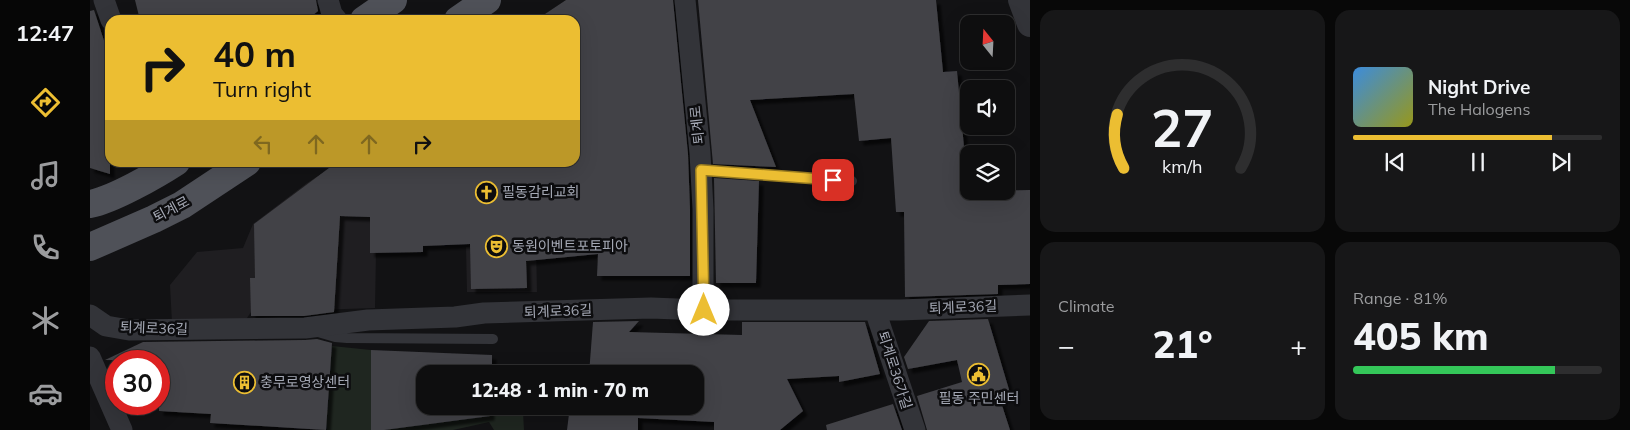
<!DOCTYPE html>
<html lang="en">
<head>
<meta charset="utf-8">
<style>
	:root { --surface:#0e0e0f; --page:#171718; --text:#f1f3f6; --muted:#9b9c9e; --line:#2e2e2f; --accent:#ecbe32 }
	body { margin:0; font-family:Mulish,"Noto Sans KR",sans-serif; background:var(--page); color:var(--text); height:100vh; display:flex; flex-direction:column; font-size:19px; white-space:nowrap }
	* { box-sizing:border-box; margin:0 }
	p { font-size:16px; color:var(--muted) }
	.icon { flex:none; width:28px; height:28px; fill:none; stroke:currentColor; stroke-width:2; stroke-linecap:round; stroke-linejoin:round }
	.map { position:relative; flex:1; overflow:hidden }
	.sheet { display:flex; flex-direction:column; gap:10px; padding:10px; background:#080808; width:600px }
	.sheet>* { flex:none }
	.hud { position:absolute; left:15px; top:15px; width:475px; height:152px; border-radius:15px; box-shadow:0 5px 20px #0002,0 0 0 1px var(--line); background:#ecbe32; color:#111; overflow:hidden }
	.needle { width:32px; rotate:342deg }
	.controls { position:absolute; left:870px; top:15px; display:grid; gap:10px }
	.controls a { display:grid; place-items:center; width:55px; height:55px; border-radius:10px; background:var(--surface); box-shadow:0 5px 20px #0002,0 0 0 1px var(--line); font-size:25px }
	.speed { position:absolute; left:15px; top:350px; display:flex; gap:10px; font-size:25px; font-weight:700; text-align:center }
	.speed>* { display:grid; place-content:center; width:65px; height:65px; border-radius:50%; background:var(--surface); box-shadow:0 5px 20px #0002,0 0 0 1px var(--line); line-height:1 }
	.speed .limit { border:8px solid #d22; background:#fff; color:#111 }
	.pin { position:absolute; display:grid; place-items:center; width:42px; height:42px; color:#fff; margin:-21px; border-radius:10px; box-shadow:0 2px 8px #0006 }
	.me { position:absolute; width:55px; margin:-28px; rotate:0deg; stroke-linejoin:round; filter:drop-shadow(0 0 4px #0008) }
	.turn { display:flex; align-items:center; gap:18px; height:105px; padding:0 25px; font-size:22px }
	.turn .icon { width:65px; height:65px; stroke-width:2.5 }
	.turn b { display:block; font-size:35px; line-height:42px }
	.lanes { display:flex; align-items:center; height:48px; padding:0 25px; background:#0003; justify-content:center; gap:25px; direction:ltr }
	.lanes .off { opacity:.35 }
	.big { font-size:38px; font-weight:800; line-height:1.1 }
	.sheet .widget { flex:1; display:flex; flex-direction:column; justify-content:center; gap:8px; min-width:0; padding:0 18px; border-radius:15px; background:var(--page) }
	.sheet .dial { align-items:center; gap:0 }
	.dial svg { height:130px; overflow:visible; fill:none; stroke:var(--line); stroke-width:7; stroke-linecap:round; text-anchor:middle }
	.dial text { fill:var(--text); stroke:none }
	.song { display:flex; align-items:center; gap:15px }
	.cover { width:60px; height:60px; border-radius:8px; background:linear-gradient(135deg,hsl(210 70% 55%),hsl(60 70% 35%)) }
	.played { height:5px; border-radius:2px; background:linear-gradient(90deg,var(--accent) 80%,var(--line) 80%) }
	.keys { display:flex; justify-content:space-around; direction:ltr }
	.heat { display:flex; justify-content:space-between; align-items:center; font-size:28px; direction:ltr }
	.charge { height:8px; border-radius:4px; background:linear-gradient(90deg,#34c759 81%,var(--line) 0) }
	.sheet .tiles { flex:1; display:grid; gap:10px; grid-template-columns:repeat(2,1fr) }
	.trip { position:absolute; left:326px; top:365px; width:288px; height:50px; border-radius:15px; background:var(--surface); box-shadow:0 5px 20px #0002,0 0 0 1px var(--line); font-weight:800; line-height:50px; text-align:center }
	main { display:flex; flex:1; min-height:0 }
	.tabs { display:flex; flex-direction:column; width:90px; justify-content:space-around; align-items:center; background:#060606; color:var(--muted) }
	.tabs .icon { width:35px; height:35px }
	.tabs .current { color:var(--accent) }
	.tabs b { font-size:22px; color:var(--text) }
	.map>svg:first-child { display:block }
	.built { fill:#1f1e21 }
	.green { fill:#1f2620 }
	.building { fill:#424247; filter:url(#shadow) }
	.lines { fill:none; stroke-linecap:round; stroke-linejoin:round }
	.service { stroke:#333439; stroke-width:10 }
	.minor { stroke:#333439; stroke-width:21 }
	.tertiary { stroke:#333439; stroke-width:26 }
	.primary { stroke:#4f5158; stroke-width:28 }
	.route-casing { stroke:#997c20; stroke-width:12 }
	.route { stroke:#ecbe32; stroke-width:9 }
	.labels { text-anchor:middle; stroke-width:5; stroke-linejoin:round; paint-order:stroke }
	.street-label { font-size:14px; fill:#a4a8b4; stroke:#0d0d0f }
	.poi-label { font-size:14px; fill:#a4a8b4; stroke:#0d0d0f; text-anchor:start }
</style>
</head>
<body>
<main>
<nav class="tabs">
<b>12:47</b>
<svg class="icon current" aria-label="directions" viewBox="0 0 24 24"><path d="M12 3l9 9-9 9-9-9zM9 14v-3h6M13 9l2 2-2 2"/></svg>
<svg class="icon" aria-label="music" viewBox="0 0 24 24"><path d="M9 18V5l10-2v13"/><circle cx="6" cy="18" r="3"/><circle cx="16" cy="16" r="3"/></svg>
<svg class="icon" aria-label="phone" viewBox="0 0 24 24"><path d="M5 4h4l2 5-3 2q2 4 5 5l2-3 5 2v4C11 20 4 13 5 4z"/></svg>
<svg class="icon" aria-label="climate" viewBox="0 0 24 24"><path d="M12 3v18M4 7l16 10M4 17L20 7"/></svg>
<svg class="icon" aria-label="car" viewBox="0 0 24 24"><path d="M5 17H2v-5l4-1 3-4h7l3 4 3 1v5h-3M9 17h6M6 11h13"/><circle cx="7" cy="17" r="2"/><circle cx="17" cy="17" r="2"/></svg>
</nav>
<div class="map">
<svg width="940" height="430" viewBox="0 0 940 430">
	<defs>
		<filter id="shadow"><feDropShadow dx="4.5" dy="4.5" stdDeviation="1" flood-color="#0009"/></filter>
	</defs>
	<rect width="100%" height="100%" fill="#121214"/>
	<path class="built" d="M236,171l97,75 -47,7 -1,55 -124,4 -6,9 -73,2 -2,-38 27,-33 46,-4 10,-24 54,-41z
		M446,243l1,49h-70l-1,-45z"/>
	<path class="green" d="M242,346l39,4v80h-45z
		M400,406h26l7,6 1,18h-30l-5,-8 -36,8h-69l106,-14z"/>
	<path class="building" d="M45,0h181l2,11 -11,9h-167z
		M476,0h107l15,154 2,55v67h-93l1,-22 -72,7 1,27 -56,1 -1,-45 -47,2v6l-53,1v-36l-30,-1 -6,96 -30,4h-53l-1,-38h5l-1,-54 83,-62h238v-142h-39z
		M608,0h238l7,72 14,-1 7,76 29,-2 1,9h-25v37l61,-1v94l-32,1v9l-93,3 -1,-85h-8l-5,-74 -32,3 -5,-47 -104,6 26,67 -63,-3z
		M4,10l16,49v115l-20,-6v-157z
		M624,178l45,3 -3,102h-40z
		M898,319l22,74 -11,3 11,34h-83l-10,-34 45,-14 -5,-22 -49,9 -4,-12 25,-36z
		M549,321l-10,11 113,3v-13h123l15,52 -41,8v-6l-52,3 16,32 -23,19h-66v-8l-76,-4v12h-71l3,-24h125v-32h-106l4,-52z
		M227,339l15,4 -6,87 -116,-7 1,-9 -52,-3v-50l-54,-1 38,-18 162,-2z
		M281,350l121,5v19h-67v32h65v10l-106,14h-13z
		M803,404l9,26h-75l-1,-5z"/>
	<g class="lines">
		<path class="service" d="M611,170l151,11
			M228,332l17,5 12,1 146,1"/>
		<path class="minor" d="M14,0l7,20
			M238,0l4,14 5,6
			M595,0l15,153 3,56v101
			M785,310l40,120
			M0,315l16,11 23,4 176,-2 63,-8 87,-3 29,-4 167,-5 52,2h197l130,-5
			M0,357l32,73"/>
		<path class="tertiary" d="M931,0l9,24"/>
		<path class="primary" d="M274,20l29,-20
			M368,20l29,-20
			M0,204c22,-4 66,-29 86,-42
			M0,247l64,-28 28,-14 65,-43"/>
	</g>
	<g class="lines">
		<defs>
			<path id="route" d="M614,310l-3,-140 132,10"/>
		</defs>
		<use href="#route" class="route-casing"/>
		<use href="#route" class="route"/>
	</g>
	<defs>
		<symbol id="church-ring" viewBox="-11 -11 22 22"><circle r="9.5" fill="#0d0d0f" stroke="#ecbe32" stroke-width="1.5"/><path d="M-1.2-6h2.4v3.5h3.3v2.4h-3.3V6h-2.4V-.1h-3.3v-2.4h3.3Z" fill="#ecbe32"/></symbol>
		<symbol id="theatre-ring" viewBox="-11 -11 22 22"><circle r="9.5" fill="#0d0d0f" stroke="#ecbe32" stroke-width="1.5"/><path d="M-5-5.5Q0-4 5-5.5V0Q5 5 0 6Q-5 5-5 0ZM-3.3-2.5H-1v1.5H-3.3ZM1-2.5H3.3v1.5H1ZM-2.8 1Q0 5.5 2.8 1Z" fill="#ecbe32"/></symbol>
		<symbol id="civic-ring" viewBox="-11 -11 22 22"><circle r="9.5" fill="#0d0d0f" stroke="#ecbe32" stroke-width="1.5"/><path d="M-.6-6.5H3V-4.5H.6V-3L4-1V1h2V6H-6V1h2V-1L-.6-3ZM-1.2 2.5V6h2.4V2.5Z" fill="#ecbe32"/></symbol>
		<symbol id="building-ring" viewBox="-11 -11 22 22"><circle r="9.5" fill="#0d0d0f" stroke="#ecbe32" stroke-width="1.5"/><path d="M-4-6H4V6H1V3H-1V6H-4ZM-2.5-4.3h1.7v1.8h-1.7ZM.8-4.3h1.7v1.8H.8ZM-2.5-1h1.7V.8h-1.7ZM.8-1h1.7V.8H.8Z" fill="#ecbe32"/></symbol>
	</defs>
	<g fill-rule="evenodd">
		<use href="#church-ring" x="384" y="180" width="25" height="25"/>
		<use href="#theatre-ring" x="394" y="234" width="25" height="25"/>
		<use href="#civic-ring" x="876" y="362" width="25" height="25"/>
		<use href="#building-ring" x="142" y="370" width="25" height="25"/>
	</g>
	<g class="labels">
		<g class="street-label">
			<text transform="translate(607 125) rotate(-96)" y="5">퇴계로</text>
			<text transform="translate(81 209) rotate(-28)" y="5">퇴계로</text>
			<text transform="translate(873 307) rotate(-2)" y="5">퇴계로36길</text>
			<text transform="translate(468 311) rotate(-2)" y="5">퇴계로36길</text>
			<text transform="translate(64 328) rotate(2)" y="5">퇴계로36길</text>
			<text transform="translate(805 370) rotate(72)" y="5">퇴계로36가길</text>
		</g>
		<g class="poi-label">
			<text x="412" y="197">필동감리교회</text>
			<text x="422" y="251">동원이벤트포토피아</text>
			<text x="170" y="387">충무로영상센터</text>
			<text x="889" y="403" text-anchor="middle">필동 주민센터</text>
		</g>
	</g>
</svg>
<div class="controls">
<a><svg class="needle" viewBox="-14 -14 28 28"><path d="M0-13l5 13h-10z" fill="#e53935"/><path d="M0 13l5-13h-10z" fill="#9b9c9e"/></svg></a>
<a><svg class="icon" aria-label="sound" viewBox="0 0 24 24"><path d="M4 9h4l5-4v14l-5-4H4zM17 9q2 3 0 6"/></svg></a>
<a><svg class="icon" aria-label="layers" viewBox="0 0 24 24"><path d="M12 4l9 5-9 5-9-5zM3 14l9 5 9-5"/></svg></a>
</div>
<div class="speed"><div class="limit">30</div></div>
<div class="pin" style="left:743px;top:180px;background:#d93025"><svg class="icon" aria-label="arrive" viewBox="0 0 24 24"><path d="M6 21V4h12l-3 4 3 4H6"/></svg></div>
<svg class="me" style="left:614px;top:310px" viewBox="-20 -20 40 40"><circle r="19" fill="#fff"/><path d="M0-13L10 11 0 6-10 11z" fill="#ecbe32"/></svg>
<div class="trip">12:48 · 1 min · 70 m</div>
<div class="hud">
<div class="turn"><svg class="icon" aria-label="right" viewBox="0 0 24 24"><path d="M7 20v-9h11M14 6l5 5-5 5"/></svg><div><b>40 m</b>Turn right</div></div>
<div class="lanes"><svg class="icon off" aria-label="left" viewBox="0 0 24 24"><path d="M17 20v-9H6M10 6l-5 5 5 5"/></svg><svg class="icon off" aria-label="ahead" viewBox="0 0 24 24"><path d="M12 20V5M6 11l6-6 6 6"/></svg><svg class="icon off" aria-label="ahead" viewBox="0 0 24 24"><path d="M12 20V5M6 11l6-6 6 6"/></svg><svg class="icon" aria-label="right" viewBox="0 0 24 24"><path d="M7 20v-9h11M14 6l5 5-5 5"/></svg></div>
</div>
</div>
<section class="sheet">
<div class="tiles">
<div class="widget dial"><svg viewBox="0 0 100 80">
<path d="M14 69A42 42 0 1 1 86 69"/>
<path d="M14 69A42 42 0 0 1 10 36" stroke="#ecbe32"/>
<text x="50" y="56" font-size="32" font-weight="700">27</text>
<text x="50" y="72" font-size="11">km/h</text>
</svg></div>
<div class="widget">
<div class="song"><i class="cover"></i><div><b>Night Drive</b><p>The Halogens</p></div></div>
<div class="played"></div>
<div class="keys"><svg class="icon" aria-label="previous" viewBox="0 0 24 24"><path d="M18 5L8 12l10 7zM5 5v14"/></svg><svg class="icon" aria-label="pause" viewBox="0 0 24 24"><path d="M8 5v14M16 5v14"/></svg><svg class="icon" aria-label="next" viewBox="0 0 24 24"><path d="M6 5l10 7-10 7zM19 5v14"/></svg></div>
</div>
<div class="widget"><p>Climate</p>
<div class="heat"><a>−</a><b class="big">21°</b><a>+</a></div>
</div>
<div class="widget"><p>Range · 81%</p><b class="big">405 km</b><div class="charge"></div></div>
</div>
</section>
</main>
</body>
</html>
